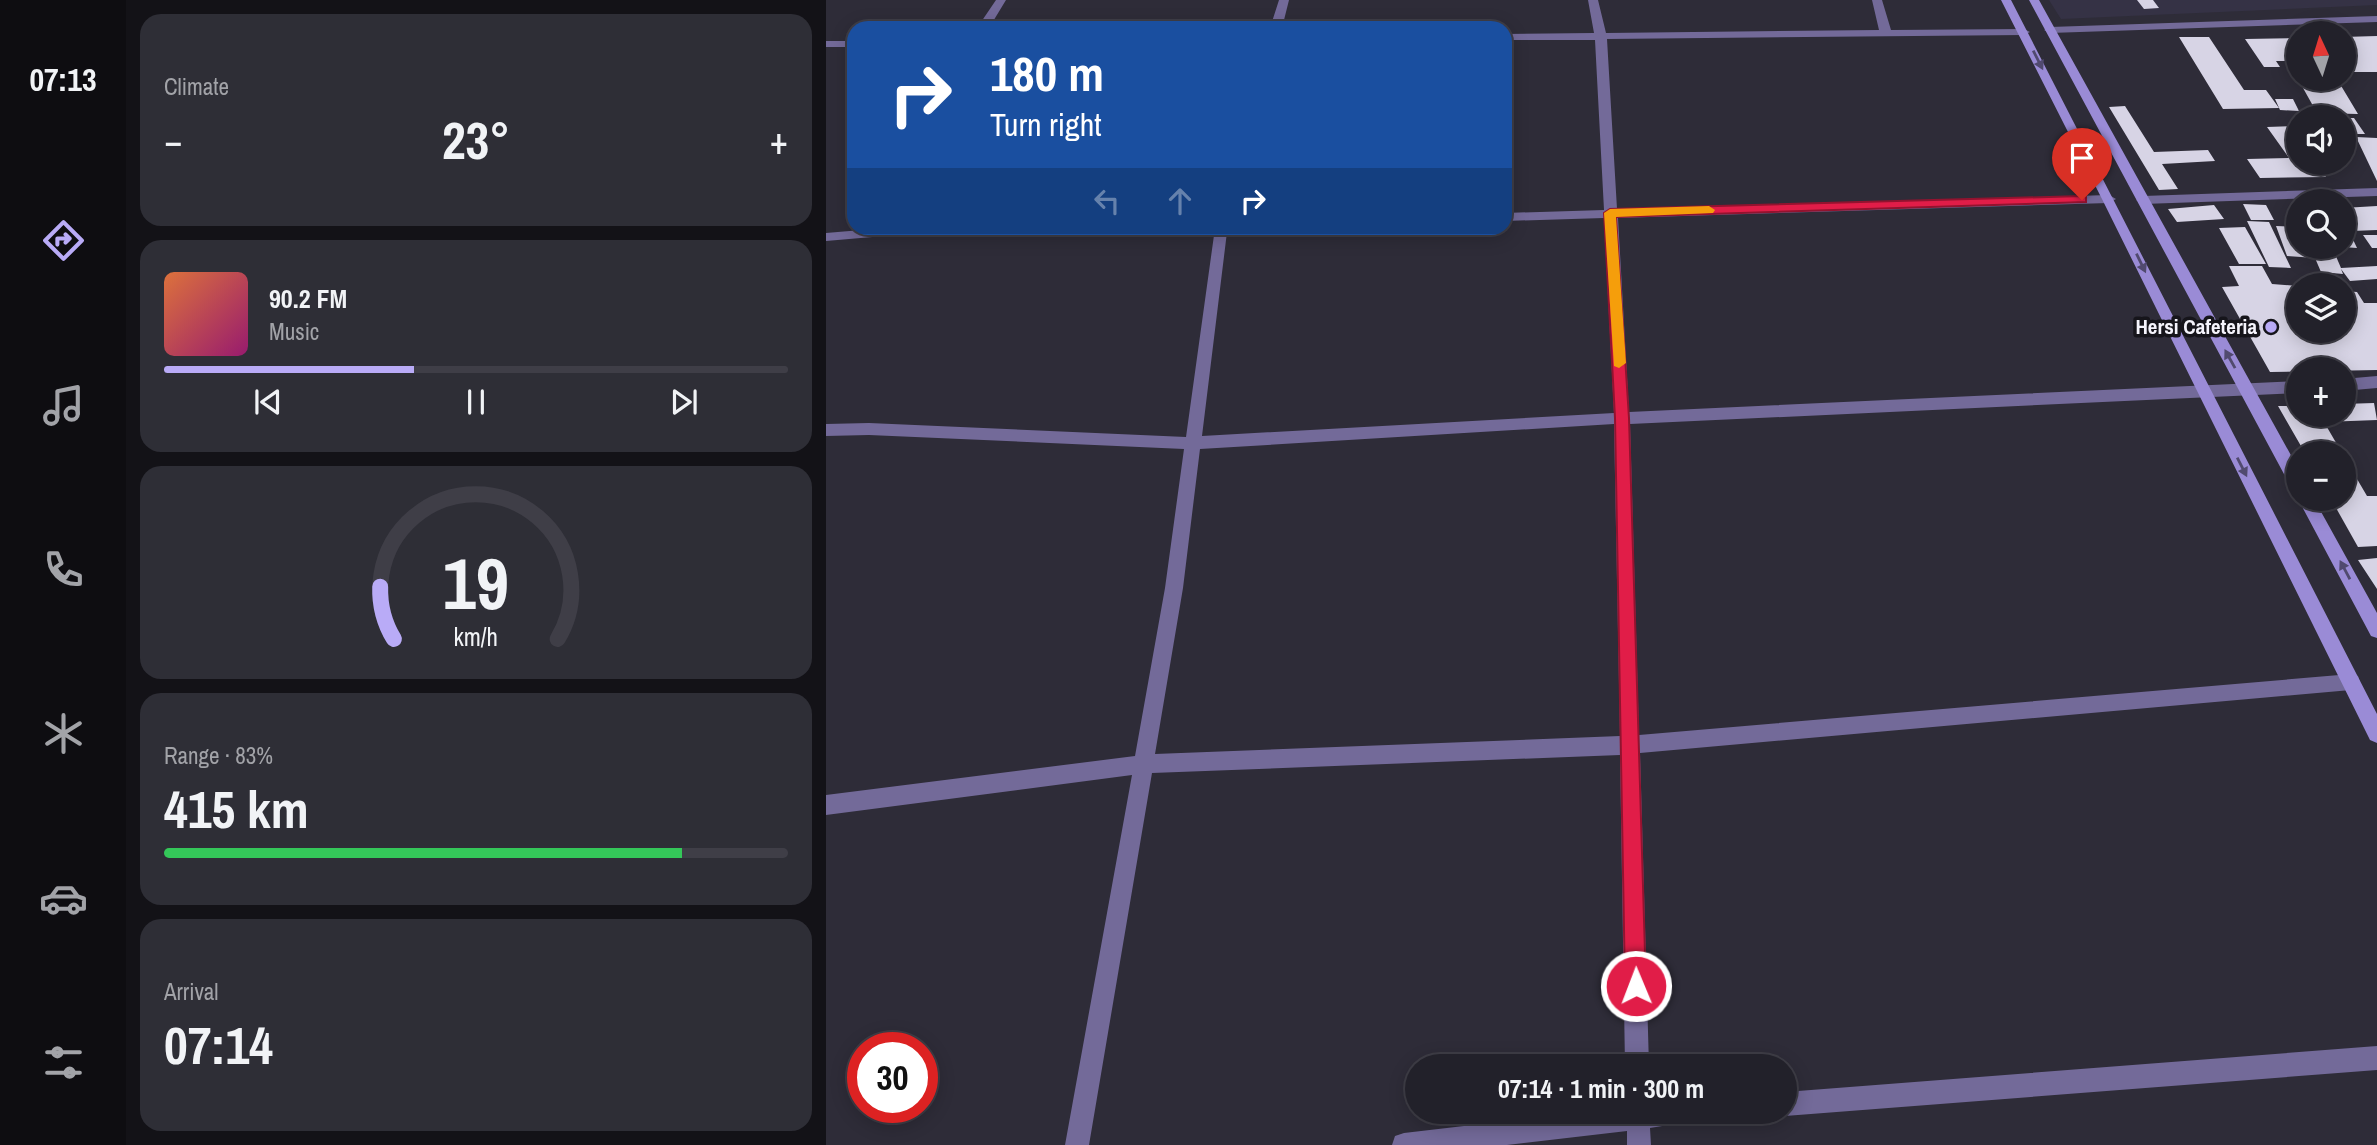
<!DOCTYPE html>
<html lang="en">
<head>
<meta charset="utf-8">
<style>
	:root { --surface:#22212a; --page:#2e2e36; --text:#f1f3f6; --muted:#a2a3a8; --line:#3f3e47; --accent:#b9abf7 }
	body { margin:0; font-family:"Archivo Narrow",sans-serif; background:var(--page); color:var(--text); height:100vh; display:flex; flex-direction:column; font-size:26px; white-space:nowrap }
	* { box-sizing:border-box; margin:0 }
	p { font-size:23px; color:var(--muted) }
	.icon { flex:none; width:38px; height:38px; fill:none; stroke:currentColor; stroke-width:2; stroke-linecap:round; stroke-linejoin:round }
	.map { position:relative; flex:1; overflow:hidden }
	.sheet { display:flex; flex-direction:column; gap:14px; padding:14px; background:#131217; width:700px }
	.sheet>* { flex:none }
	.top-card { position:absolute; left:21px; top:21px; width:665px; height:214px; border-radius:21px; box-shadow:0 4px 18px #0003,0 0 0 2px var(--line); background:#1a4fa0; color:#fff; overflow:hidden }
	.needle { width:46px; rotate:356deg }
	.buttons { position:absolute; left:1460px; top:21px; display:grid; gap:14px }
	.buttons a { display:grid; place-items:center; width:70px; height:70px; border-radius:50%; background:var(--surface); box-shadow:0 4px 18px #0003,0 0 0 2px var(--line); font-size:35px }
	.speed { position:absolute; left:21px; top:1032px; display:flex; gap:14px; font-size:35px; font-weight:700; text-align:center }
	.speed>* { display:grid; place-content:center; width:91px; height:91px; border-radius:50%; background:var(--surface); box-shadow:0 4px 18px #0003,0 0 0 2px var(--line); line-height:1 }
	.speed .limit { border:10px solid #d22; background:#fff; color:#111 }
	.pin { position:absolute; display:grid; place-items:center; width:60px; height:60px; color:#fff; margin:-72px -30px; border-radius:50% 50% 50% 0; rotate:-45deg; box-shadow:0 0 7px #0007 }
	.pin .icon { rotate:45deg }
	.me { position:absolute; width:77px; margin:-38px; rotate:359deg; stroke-linejoin:round; filter:drop-shadow(0 0 5px #0008) }
	.turn { display:flex; align-items:center; gap:24px; height:147px; padding:0 28px; font-size:32px }
	.turn .icon { width:91px; height:91px; stroke-width:2.5 }
	.turn b { display:block; font-size:49px; line-height:60px }
	.lanes { display:flex; align-items:center; height:66px; padding:0 28px; background:#0003; justify-content:center; gap:35px; direction:ltr }
	.lanes .off { opacity:.35 }
	.big { font-size:52px; font-weight:800; line-height:1.1 }
	.sheet .widget { flex:1; display:flex; flex-direction:column; justify-content:center; gap:10px; min-width:0; padding:0 24px; border-radius:21px; background:var(--page) }
	.sheet .dial { align-items:center; gap:0 }
	.dial svg { height:182px; overflow:visible; fill:none; stroke:var(--line); stroke-width:7; stroke-linecap:round; text-anchor:middle }
	.dial text { fill:var(--text); stroke:none }
	.song { display:flex; align-items:center; gap:21px }
	.cover { width:84px; height:84px; border-radius:10px; background:linear-gradient(135deg,hsl(20 70% 55%),hsl(320 70% 35%)) }
	.played { height:7px; border-radius:4px; background:linear-gradient(90deg,var(--accent) 40%,var(--line) 40%) }
	.keys { display:flex; justify-content:space-around; direction:ltr }
	.heat { display:flex; justify-content:space-between; align-items:center; font-size:38px; direction:ltr }
	.charge { height:10px; border-radius:5px; background:linear-gradient(90deg,#34c759 83%,var(--line) 0) }
	.trip { position:absolute; left:579px; top:1054px; width:392px; height:70px; border-radius:35px; background:var(--surface); box-shadow:0 4px 18px #0003,0 0 0 2px var(--line); font-weight:800; line-height:70px; text-align:center }
	main { display:flex; flex:1; min-height:0 }
	.menu { display:flex; flex-direction:column; width:126px; justify-content:space-around; align-items:center; background:#0e0d11; color:var(--muted) }
	.menu .icon { width:49px; height:49px }
	.menu .selected { color:var(--accent) }
	.menu b { font-size:32px; color:var(--text) }
	.map>svg:first-child { display:block }
	.built { fill:#353245 }
	.building { fill:#d7d4e5 }
	.lines { fill:none; stroke-linecap:round; stroke-linejoin:round }
	.minor { fill:#736a99; fill-rule:evenodd }
	.secondary { fill:#9a8bd6; fill-rule:evenodd }
	.oneway { fill:#514a6f }
	.route { fill:#e11d48; stroke:#92132f; stroke-width:2 }
	.slow { fill:#f59e0b }
	.poi-dot { fill:#b9abf7; stroke:#16151b; stroke-width:2.5 }
	.labels { text-anchor:middle; stroke-width:7; stroke-linejoin:round; paint-order:stroke }
	.poi-label { font-size:21px; font-weight:bold; fill:#f5f4fc; stroke:#16151b; text-anchor:end }
</style>
</head>
<body>
<main>
<nav class="menu">
<b>07:13</b>
<svg class="icon selected" aria-label="directions" viewBox="0 0 24 24"><path d="M12 3l9 9-9 9-9-9zM9 14v-3h6M13 9l2 2-2 2"/></svg>
<svg class="icon" aria-label="music" viewBox="0 0 24 24"><path d="M9 18V5l10-2v13"/><circle cx="6" cy="18" r="3"/><circle cx="16" cy="16" r="3"/></svg>
<svg class="icon" aria-label="phone" viewBox="0 0 24 24"><path d="M5 4h4l2 5-3 2q2 4 5 5l2-3 5 2v4C11 20 4 13 5 4z"/></svg>
<svg class="icon" aria-label="climate" viewBox="0 0 24 24"><path d="M12 3v18M4 7l16 10M4 17L20 7"/></svg>
<svg class="icon" aria-label="car" viewBox="0 0 24 24"><path d="M5 17H2v-5l4-1 3-4h7l3 4 3 1v5h-3M9 17h6M6 11h13"/><circle cx="7" cy="17" r="2"/><circle cx="17" cy="17" r="2"/></svg>
<svg class="icon" aria-label="filters" viewBox="0 0 24 24"><path d="M4 7h16M4 17h16"/><circle cx="9" cy="7" r="2"/><circle cx="15" cy="17" r="2"/></svg>
</nav>
<section class="sheet">
<div class="widget"><p>Climate</p>
<div class="heat"><a>−</a><b class="big">23°</b><a>+</a></div>
</div>
<div class="widget">
<div class="song"><i class="cover"></i><div><b>90.2 FM</b><p>Music</p></div></div>
<div class="played"></div>
<div class="keys"><svg class="icon" aria-label="previous" viewBox="0 0 24 24"><path d="M18 5L8 12l10 7zM5 5v14"/></svg><svg class="icon" aria-label="pause" viewBox="0 0 24 24"><path d="M8 5v14M16 5v14"/></svg><svg class="icon" aria-label="next" viewBox="0 0 24 24"><path d="M6 5l10 7-10 7zM19 5v14"/></svg></div>
</div>
<div class="widget dial"><svg viewBox="0 0 100 80">
<path d="M14 69A42 42 0 1 1 86 69"/>
<path d="M14 69A42 42 0 0 1 8 46" stroke="#b9abf7"/>
<text x="50" y="56" font-size="32" font-weight="700">19</text>
<text x="50" y="72" font-size="11">km/h</text>
</svg></div>
<div class="widget"><p>Range · 83%</p><b class="big">415 km</b><div class="charge"></div></div>
<div class="widget"><p>Arrival</p><b class="big">07:14</b></div>
</section>
<div class="map">
<svg width="1551" height="1145" viewBox="0 0 1551 1145">
	<rect width="100%" height="100%" fill="#2e2c38"/>
	<path class="built" d="M1223,0h328v5l-316,14z"/>
	<path class="building" d="M1311,0h16l6,8 -15,1z
		M1551,36v36h-34v-35z
		M1353,37h30l35,53h22l13,18 -56,1z
		M1469,38l3,5v18h-22l4,6h-16l-19,-28z
		M1472,79h39l21,35 -41,-1z
		M1449,99h18l6,12 -19,-1z
		M1299,106l29,46 54,-2 7,11 -53,3 16,25 -19,1 -50,-83z
		M1517,118h11l11,16h-22z
		M1465,126l7,9v28h19l9,14 -66,1 -13,-19 42,-1 -22,-31z
		M1530,137l21,1v43z
		M1417,204l23,1 8,15h-23z
		M1388,205l10,14 -47,3 -9,-13z
		M1551,206v24l-25,1 -9,-12v-11z
		M1421,221l22,1 22,46 -22,-1z
		M1450,226l22,1v20h34l9,21 36,-2v13l-27,2 -9,-12 2,5 -22,-2 -6,-14 -28,-2z
		M1419,227l21,37h-27l-20,-36z
		M1517,231h6l8,17 -14,-1z
		M1537,235h14v13h-5z
		M1403,266h33l10,18 26,2v45h45v-40l14,1 7,11h13v67l-107,2 -48,-85 17,-1z
		M1548,403l3,17 -53,2 18,31h-37l-27,-47h20v9h45v-11z
		M1517,455l24,41h10v50l-19,1 -27,-48h12z
		M1551,558v31l-19,-29z"/>
	<g class="lines">
		<path class="minor" d="M170,0h10l-17,28h-12z
			M453,0h10l-7,28h-12z
			M762,0h10l8,33 273,-3 -7,-30h10l9,30 133,-1 6,3 -6,3 -417,4 10,170 492,-14 7,4 -7,4 -491,15 11,194 669,-31v12l-668,31 9,311 712,-61 7,2 2,6 -2,6 -7,2 -711,63 9,313h-24l-5,-311 -468,18 -63,372h-24l67,-370 -306,40v-20l309,-39 30,-168 19,-139 -315,-14 -43,1v-12l43,-1 317,14 29,-209h33l-7,4h-14l-25,204 412,-23 -10,-195 -99,3v-8l99,-3 -9,-170h-90v-6l89,-1zM788,424l6,312 -465,18 28,-166 17,-139z
			M1551,16v6l-327,11 -6,-3 6,-3z
			M0,41h28v6h-28z
			M1551,188v8l-234,8 -7,-4 7,-4z
			M59,228h52l-7,4 -104,9v-8z
			M1551,376v12l-34,3v-12z
			M1551,1046v24l-592,46 -9,-5h9v-19z
			M766,1111h117l-4,8 -55,9 1,17h-24v-14l-120,14h-115l3,-9 9,-3z"/>
		<path class="secondary" d="M1175,0h10l366,714v29l-7,-3 -268,-541z
			M1203,0h10l259,468v22l-6,-1z
			M1472,499h16l63,114v25l-6,-2z"/>
	</g>
	<defs><path id="oneway-solid" d="M-6-.8H1V-3.2L6.5 0L1 3.2V.8H-6Z" transform="scale(1.75)"/></defs>
	<g class="oneway">
		<use href="#oneway-solid" transform="translate(1212 60) rotate(63)"/>
		<use href="#oneway-solid" transform="translate(1315 263) rotate(64)"/>
		<use href="#oneway-solid" transform="translate(1404 359) rotate(-119)"/>
		<use href="#oneway-solid" transform="translate(1416 467) rotate(63)"/>
		<use href="#oneway-solid" transform="translate(1519 570) rotate(-118)"/>
	</g>
	<path class="route" d="M1256,196l4,1v5l-470,15 13,201 17,568 -3,7 -7,3 -8,-3 -3,-7 -10,-568 -11,-205 6,-4z"/>
	<path class="slow" d="M883,206l6,4 -2,3 -97,4 10,146 -7,5 -5,-2 -10,-153 6,-4z"/>
	<circle class="poi-dot" cx="1445" cy="327" r="7"/>
	<g class="labels">
		<g class="poi-label">
			<text x="1431" y="334">Hersi Cafeteria</text>
		</g>
	</g>
</svg>
<div class="buttons">
<a><svg class="needle" viewBox="-14 -14 28 28"><path d="M0-13l5 13h-10z" fill="#e53935"/><path d="M0 13l5-13h-10z" fill="#a2a3a8"/></svg></a>
<a><svg class="icon" aria-label="sound" viewBox="0 0 24 24"><path d="M4 9h4l5-4v14l-5-4H4zM17 9q2 3 0 6"/></svg></a>
<a><svg class="icon" aria-label="search" viewBox="0 0 24 24"><circle cx="10" cy="10" r="6"/><path d="M15 15l6 6"/></svg></a>
<a><svg class="icon" aria-label="layers" viewBox="0 0 24 24"><path d="M12 4l9 5-9 5-9-5zM3 14l9 5 9-5"/></svg></a>
<a>+</a>
<a>−</a>
</div>
<div class="speed"><div class="limit">30</div></div>
<div class="pin" style="left:1256px;top:200px;background:#d93025"><svg class="icon" aria-label="arrive" viewBox="0 0 24 24"><path d="M6 21V4h12l-3 4 3 4H6"/></svg></div>
<svg class="me" style="left:810px;top:986px" viewBox="-20 -20 40 40"><circle r="17" fill="#e11d48" stroke="#fff" stroke-width="3"/><path d="M0-11L8 9 0 5-8 9z" fill="#fff"/></svg>
<div class="trip">07:14 · 1 min · 300 m</div>
<div class="top-card">
<div class="turn"><svg class="icon" aria-label="right" viewBox="0 0 24 24"><path d="M7 20v-9h11M14 6l5 5-5 5"/></svg><div><b>180 m</b>Turn right</div></div>
<div class="lanes"><svg class="icon off" aria-label="left" viewBox="0 0 24 24"><path d="M17 20v-9H6M10 6l-5 5 5 5"/></svg><svg class="icon off" aria-label="ahead" viewBox="0 0 24 24"><path d="M12 20V5M6 11l6-6 6 6"/></svg><svg class="icon" aria-label="right" viewBox="0 0 24 24"><path d="M7 20v-9h11M14 6l5 5-5 5"/></svg></div>
</div>
</div>
</main>
</body>
</html>
